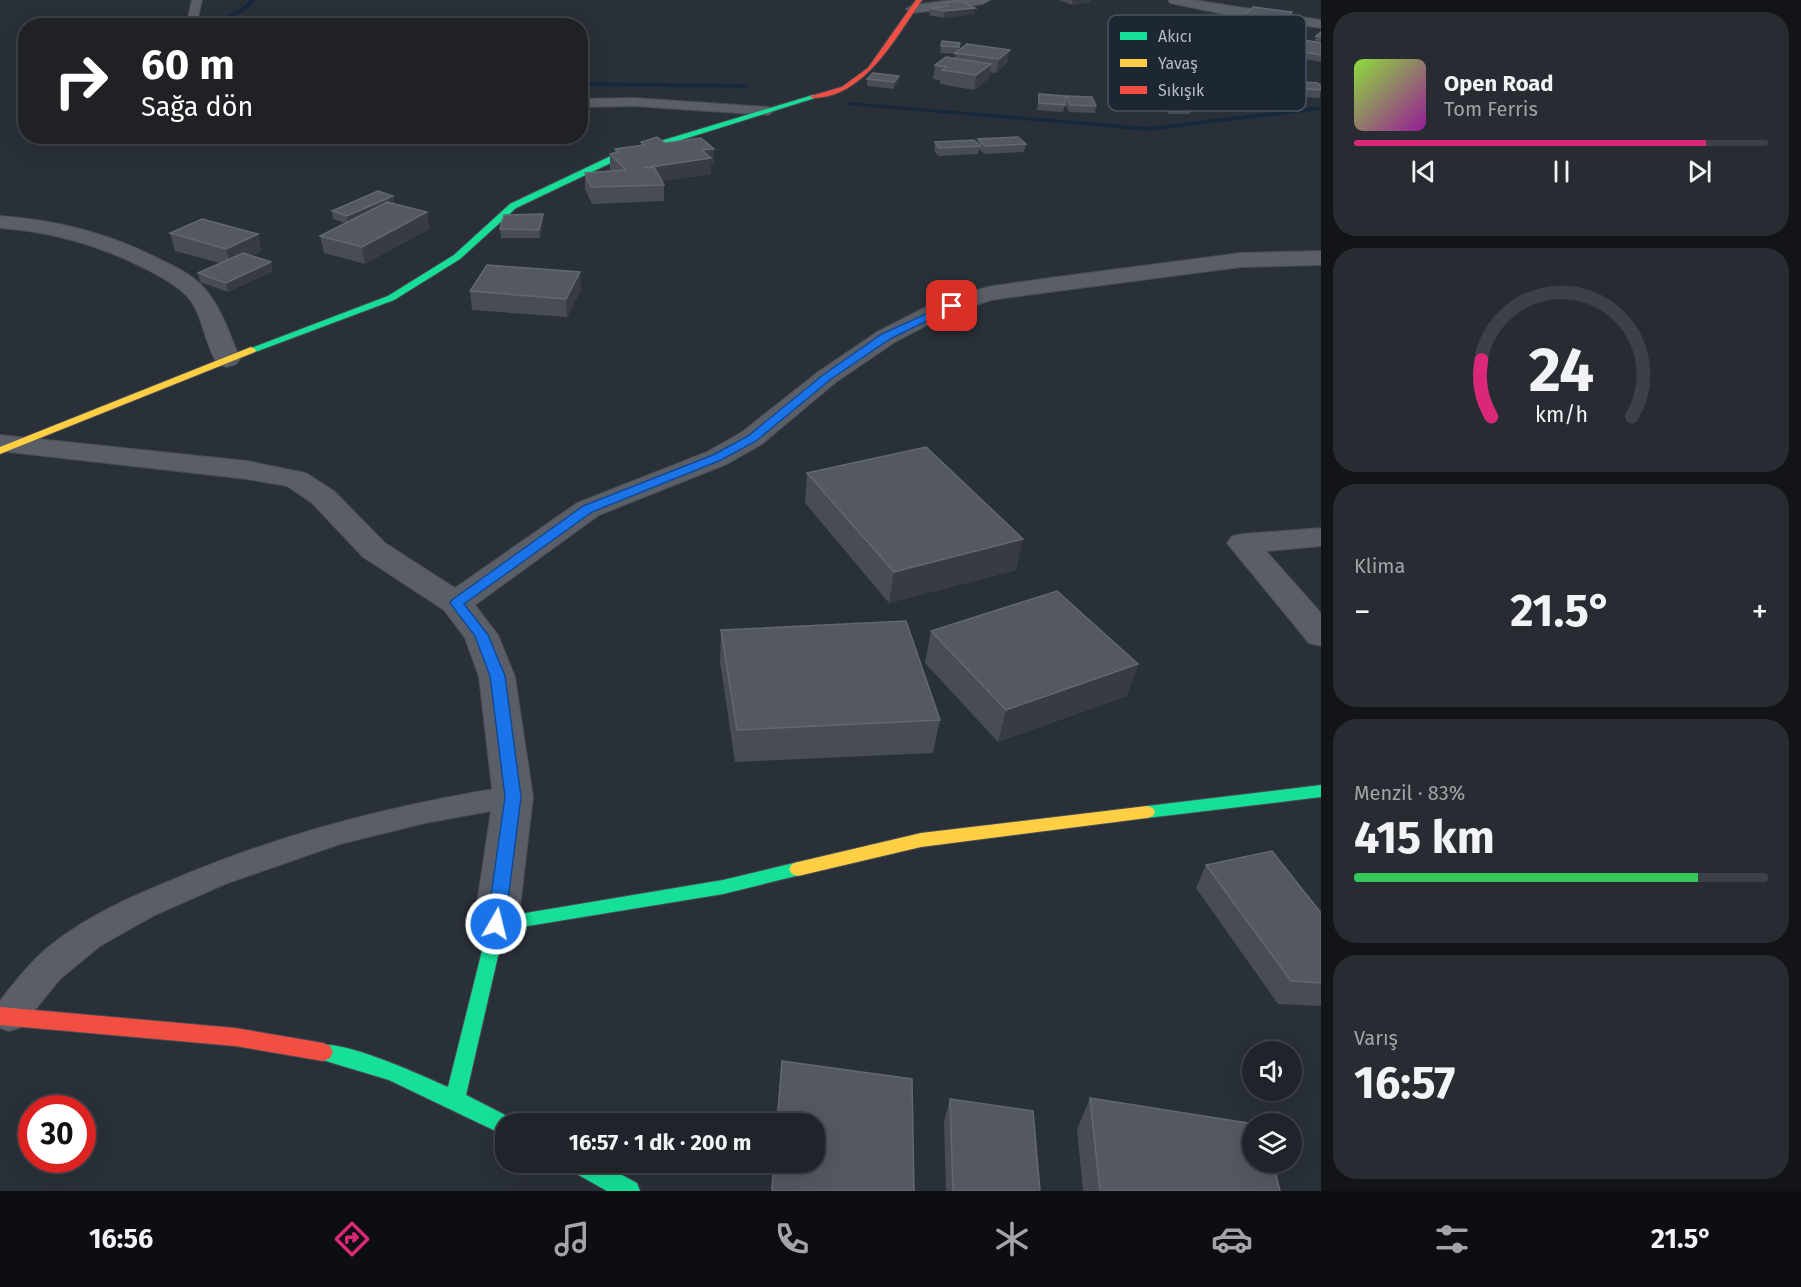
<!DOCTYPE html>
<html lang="tr">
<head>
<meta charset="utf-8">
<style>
	:root { --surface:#20242a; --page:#282c32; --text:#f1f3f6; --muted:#a2a4a8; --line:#3d4147; --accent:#db2777 }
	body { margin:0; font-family:"Fira Sans",sans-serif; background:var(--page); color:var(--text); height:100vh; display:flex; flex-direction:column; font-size:22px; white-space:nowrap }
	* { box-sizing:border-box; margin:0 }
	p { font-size:20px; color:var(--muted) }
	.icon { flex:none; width:33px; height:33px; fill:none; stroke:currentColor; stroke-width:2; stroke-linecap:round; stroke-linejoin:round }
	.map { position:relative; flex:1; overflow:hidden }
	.panel { display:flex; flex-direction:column; gap:12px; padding:12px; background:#121417; width:480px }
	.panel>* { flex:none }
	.guide { position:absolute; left:18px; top:18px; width:570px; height:126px; border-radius:24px; box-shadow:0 6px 24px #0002,0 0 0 2px var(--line); background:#202124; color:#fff; overflow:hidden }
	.buttons { position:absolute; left:1242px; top:1041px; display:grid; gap:12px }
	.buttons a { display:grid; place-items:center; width:60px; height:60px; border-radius:50%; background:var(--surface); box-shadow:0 6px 24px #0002,0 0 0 2px var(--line); font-size:30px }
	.speed { position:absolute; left:18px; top:1095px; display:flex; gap:12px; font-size:30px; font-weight:700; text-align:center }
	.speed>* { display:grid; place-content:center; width:78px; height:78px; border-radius:50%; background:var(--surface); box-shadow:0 6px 24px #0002,0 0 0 2px var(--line); line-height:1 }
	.speed .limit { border:9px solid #d22; background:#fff; color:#111 }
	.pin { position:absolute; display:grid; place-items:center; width:51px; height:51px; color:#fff; margin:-26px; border-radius:12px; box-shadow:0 3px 9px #0006 }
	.me { position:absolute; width:66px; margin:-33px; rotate:8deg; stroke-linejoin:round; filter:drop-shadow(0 0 4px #0008) }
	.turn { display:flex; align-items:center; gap:21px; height:126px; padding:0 24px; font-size:27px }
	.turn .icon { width:78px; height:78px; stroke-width:2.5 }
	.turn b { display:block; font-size:42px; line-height:51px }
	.big { font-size:45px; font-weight:700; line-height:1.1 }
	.panel .widget { flex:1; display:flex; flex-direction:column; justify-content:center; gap:9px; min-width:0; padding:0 21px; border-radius:24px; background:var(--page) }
	.panel .dial { align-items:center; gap:0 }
	.dial svg { height:156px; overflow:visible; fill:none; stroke:var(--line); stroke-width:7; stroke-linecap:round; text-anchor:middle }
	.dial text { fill:var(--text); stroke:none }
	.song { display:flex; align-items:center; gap:18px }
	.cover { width:72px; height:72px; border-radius:9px; background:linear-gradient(135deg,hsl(90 70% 55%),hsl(300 70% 35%)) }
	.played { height:6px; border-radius:3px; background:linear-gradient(90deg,var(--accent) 85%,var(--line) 85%) }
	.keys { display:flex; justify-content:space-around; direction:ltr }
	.heat { display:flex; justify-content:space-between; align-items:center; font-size:33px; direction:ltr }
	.charge { height:9px; border-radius:4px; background:linear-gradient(90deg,#34c759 83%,var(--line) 0) }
	.trip { position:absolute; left:495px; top:1113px; width:330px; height:60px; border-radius:24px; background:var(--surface); box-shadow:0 6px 24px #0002,0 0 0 2px var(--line); font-weight:700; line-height:60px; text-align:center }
	.dock { display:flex; height:96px; justify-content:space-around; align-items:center; background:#0d0e11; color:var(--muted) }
	.dock .icon { width:42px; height:42px }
	.dock .on { color:var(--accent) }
	.dock b { font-size:27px; color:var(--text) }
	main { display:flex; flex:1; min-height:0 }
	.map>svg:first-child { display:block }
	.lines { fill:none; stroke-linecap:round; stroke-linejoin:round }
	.stream { fill:#19273c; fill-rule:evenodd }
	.lane-casing { stroke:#484c55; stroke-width:2 }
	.street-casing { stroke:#484c55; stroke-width:2 }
	.fast-casing { stroke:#484c55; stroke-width:2 }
	.slow-casing { stroke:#484c55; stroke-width:2 }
	.jam-casing { stroke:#484c55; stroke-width:2 }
	.lane { fill:#5a5e66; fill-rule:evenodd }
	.street { fill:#5a5e66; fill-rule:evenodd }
	.fast { fill:#16e098; fill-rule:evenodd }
	.slow { fill:#ffcf43; fill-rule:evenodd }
	.jam { fill:#f24e42; fill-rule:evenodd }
	.wall { fill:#474c55 }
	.shaded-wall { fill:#373c44 }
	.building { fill:#535861; stroke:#626872; stroke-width:1.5 }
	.route { fill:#1a73e8; stroke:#114b97; stroke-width:1.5 }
	.key { fill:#1d2633; stroke:#4a5360; stroke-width:1.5 }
	.key-label { font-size:16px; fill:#b4bcc9 }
</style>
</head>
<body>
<main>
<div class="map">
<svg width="1321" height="1191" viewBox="0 0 1321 1191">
	<rect width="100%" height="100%" fill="#2a3038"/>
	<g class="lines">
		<path class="stream" d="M249,0h6l-5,7 -30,19h-6v-3l32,-18z
			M580,82l166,2 3,2 -3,2 -166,-2z
			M847,102l301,25 173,-21v4l-173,21 -299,-26z"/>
		<defs>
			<path id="lane" d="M192,0h10l-6,26h-10z
				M634,98l134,9 6,4 -6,4 -134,-9 -54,1v-8z
				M513,786l10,3 4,8 -4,8 -98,18 -85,21 -115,40 -70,31 -55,31 -40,33 -39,48 -12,4 -9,-3v-27c15,-20 32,-41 52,-57 36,-28 78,-47 120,-64 110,-47 223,-76 341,-94z"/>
			<path id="street" d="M952,0h38l-7,4 -70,9 -7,-4 7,-4z
				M1168,0h26l127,20v8l-103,-15 -48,-10z
				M0,216c58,4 112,18 163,45 15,7 31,15 42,28 17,20 25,46 35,70l-4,5 -9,3 -9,-3c-13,-18 -14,-44 -27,-63 -10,-14 -27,-22 -41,-30 -48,-25 -96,-39 -150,-43z
				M1321,251v14l-80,2 -184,24 -66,9 -49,17 -47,25 -59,40 -74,62 -35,20 -128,51 -124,90 23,30 17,42 18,120 -15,127 -6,13 -16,5 -16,-5 -6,-13 19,-127 -14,-120 -14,-39 -21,-28 -81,-53 -51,-54 -25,-17 -40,-7 -247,-28v-16l247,26 59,12 28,18 51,52 70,45 122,-85 130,-51 35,-20 76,-60 59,-40 49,-25 61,-20 70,-10 184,-24z
				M1321,528v18l-55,5 55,62v33l-12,-3 -82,-100 5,-7 11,-2z"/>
			<path id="fast" d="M813,95l2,3 -198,62 -101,48 -56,51 -66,41 -139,52h-8l-1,-2 142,-54 66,-41 56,-51 101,-48z
				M1321,785v12l-174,21 -6,-2 -2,-4 2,-4 6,-2z
				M798,862l6,2 3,5 -3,5 -81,20 -219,36 -38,165 47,24 2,5h-9v12l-117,-56 -73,-22 -3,-6 3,-6c23,-9 107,30 132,41l42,-168 233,-39z
				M565,1162h32l40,21 3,8h-33l-39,-22z"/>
			<path id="slow" d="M251,347l5,3 -1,2 -255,102v-7z
				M1147,806l6,2 2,4 -2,4 -6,2 -226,29 -123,29 -6,-2 -3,-5 3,-5 6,-2 123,-29z"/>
			<path id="jam" d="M916,0h6c-27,38 -58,99 -111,98v-2l31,-9 26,-19z
				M0,1007l235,21 88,15 7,3 3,6 -3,6 -7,3 -88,-15 -235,-21z"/>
		</defs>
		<use href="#lane" class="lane-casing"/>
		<use href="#street" class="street-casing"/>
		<use href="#fast" class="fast-casing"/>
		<use href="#slow" class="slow-casing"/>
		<use href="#jam" class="jam-casing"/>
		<use href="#lane" class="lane"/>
		<use href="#street" class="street"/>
		<use href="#fast" class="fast"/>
		<use href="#slow" class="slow"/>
		<use href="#jam" class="jam"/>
	</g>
	<path class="wall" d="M1059,0h32v2l-19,3z
		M943,3l32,5 -1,6 -31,4 -14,-3 1,-7 12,-2z
		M1292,12l-3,13 -9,10 -40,-6 3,-13z
		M1321,28v34l-31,-5 2,-7 22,-8 2,-6 3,-2z
		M942,41l18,2 -1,7 8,-6 40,19 -11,10 -6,-1 -1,6 -15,12 -34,-6v-4l-7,-1 2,-14 20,-7v-4l-15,-1z
		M873,73l25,10 -5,6 -26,-3v-7z
		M1272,80l48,5 1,-4 -1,17 -46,-3 -4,-8z
		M1039,94l26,10 1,-8 30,10 -1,7 -26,-1 -4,-8 -2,8 -26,-2z
		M1162,98l29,8 -1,8h-21l-9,-8z
		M978,139l48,5 -2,8 -40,2 -5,-5 -1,5 -40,2 -4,-6 1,-8 42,2z
		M641,142l24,1 49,6v16h-3v9l-49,7 2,4v16l-72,3 -7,-15v-16l26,-2 -1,-2v-15l5,-1v-4l27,-4z
		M394,204l33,8 2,17 -64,35 -41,-11 -4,-17 25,-13 -12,-4 -1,-8z
		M543,223l-3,15h-39l-1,-9z
		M170,233l88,1 3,17 -9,5 21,15 -45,21 -28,-10 -2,-9 22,-10 -45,-12z
		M581,290l-14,27 -95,-7 -2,-19z
		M807,473l209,97 -127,33 -84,-100z
		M721,630l219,90 -7,33 -198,9 -15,-100z
		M931,631l207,33 -11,32 -129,46 -73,-79z
		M1206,865l115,48v93l-43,-2 -82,-116z
		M782,1061l132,130h-143l2,-29h41v-38h-38z
		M1090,1098l190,93h-197l-6,-62z
		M950,1099l90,92h-94l-2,-70z"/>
	<path class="shaded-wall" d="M1073,0h18v2l-19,3z
		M975,8l-1,6 -31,4 1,-7z
		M1292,12l-3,13 -9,10 4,-13z
		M1010,50l-3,13 -11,10 3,-14z
		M991,64l-2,14 -15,12 2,-15z
		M899,76l-1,7 -5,6 1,-7z
		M714,149v16h-3v9l-67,10v-16l58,-18z
		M393,196l1,8 -46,20 -1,-8z
		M427,212l2,17 -64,35 -3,-17z
		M543,214v9l-3,15 -1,-8z
		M258,234l3,17 -31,15 -4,-17z
		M271,262l2,9 -45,21 -2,-9z
		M580,272l1,18 -14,27 -1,-18z
		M1023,539l-7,31 -127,33 5,-31z
		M1138,664l-11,32 -129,46 8,-32z"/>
	<path class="building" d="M960,1l15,7 -31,3 -14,-3 18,-2 -5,-3z
		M1253,7l39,5 -8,10 -41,-6z
		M1321,32v5l-5,-1z
		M1304,40l17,3v12l-29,-5z
		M942,41l18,2 -1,4 -18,-1z
		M967,44l43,6 -11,9 -44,-6z
		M946,57l45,7 -15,11 -34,-5 4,-3 -11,-2z
		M873,73l26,3 -5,6 -27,-3z
		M1272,80l46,3 3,4v3l-45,-3z
		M1039,94l26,2v9l-26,-2z
		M1066,96l26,1 4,9 -26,-1z
		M657,137l8,6 36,-5 13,11 -12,1 9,8 -67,10 10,-1 10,18 -73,2 -6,-14 41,-3 -16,-16 8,-2 -3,-3 29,-4 -3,-3z
		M1018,137l8,7 -41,2 -7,-7z
		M974,140l6,6 -41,2 -4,-6z
		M378,191l15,5 -46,20 -15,-5z
		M387,202l40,10 -65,35 -42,-11z
		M543,214l-4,16 -39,-1 4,-14z
		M202,219l56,15 -32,15 -56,-16z
		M243,253l28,9 -45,21 -28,-10z
		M487,265l93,7 -14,27 -96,-8z
		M926,447l97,92 -129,33 -87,-99z
		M1057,591l81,73 -132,46 -75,-79z
		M906,621l34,99 -203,10 -16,-100z
		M1272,851l49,62v70l-30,-2 -85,-116z
		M782,1061l130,18 2,112h-142l2,-29h40v-38h-37z
		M1090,1098l164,26h-2v38h21l7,29h-180z
		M950,1099l83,12 7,80h-87z"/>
	<path class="route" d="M948,304l9,2 -67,33 -59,40 -75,62 -35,19 -129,52 -128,92 24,31 17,41 16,121 -16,127 -3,5 -6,2 -7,-2 -2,-5 18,-127 -15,-121 -15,-40 -25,-33 2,-3 131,-94 130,-51 35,-19 75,-61 59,-41z"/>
	<rect x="1108" y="15" width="198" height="96" rx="9" class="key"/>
	<rect x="1120" y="32" width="27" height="8" fill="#16e098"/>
	<rect x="1120" y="59" width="27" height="8" fill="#ffcf43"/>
	<rect x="1120" y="86" width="27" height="8" fill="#f24e42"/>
	<g class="key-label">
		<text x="1158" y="42">Akıcı</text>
		<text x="1158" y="69">Yavaş</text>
		<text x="1158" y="96">Sıkışık</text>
	</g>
</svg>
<div class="buttons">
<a><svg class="icon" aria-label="sound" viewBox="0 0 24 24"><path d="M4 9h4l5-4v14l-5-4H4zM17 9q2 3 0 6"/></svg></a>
<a><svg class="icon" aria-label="layers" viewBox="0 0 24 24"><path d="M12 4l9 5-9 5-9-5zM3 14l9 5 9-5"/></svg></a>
</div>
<div class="speed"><div class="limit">30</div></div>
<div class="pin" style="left:952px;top:306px;background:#d93025"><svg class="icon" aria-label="arrive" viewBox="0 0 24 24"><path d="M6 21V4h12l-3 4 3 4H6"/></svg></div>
<svg class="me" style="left:496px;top:924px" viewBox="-20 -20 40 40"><circle r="17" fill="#1a73e8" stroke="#fff" stroke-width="3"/><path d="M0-11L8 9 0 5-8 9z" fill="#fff"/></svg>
<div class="trip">16:57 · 1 dk · 200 m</div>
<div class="guide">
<div class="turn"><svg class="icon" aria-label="right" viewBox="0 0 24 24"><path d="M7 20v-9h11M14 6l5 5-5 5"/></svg><div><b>60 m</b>Sağa dön</div></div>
</div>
</div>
<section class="panel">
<div class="widget">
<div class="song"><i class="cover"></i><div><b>Open Road</b><p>Tom Ferris</p></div></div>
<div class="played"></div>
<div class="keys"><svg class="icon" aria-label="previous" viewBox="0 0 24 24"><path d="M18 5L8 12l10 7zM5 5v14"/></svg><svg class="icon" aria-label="pause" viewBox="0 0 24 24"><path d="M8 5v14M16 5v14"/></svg><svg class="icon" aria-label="next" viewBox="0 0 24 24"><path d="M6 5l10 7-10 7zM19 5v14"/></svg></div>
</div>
<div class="widget dial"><svg viewBox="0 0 100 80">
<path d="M14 69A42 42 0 1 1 86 69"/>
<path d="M14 69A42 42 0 0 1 9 40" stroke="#db2777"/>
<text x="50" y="56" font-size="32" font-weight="700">24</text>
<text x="50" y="72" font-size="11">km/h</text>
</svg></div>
<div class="widget"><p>Klima</p>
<div class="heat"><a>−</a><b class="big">21.5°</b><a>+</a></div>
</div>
<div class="widget"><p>Menzil · 83%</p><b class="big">415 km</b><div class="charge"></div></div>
<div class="widget"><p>Varış</p><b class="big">16:57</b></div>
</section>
</main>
<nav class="dock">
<b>16:56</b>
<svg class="icon on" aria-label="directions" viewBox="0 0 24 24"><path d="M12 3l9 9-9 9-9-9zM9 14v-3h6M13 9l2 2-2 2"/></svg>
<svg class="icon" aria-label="music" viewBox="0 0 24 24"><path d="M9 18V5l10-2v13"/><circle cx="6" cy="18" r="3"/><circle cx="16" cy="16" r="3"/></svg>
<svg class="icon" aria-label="phone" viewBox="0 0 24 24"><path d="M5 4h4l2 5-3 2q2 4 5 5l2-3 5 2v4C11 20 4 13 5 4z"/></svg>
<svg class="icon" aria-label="climate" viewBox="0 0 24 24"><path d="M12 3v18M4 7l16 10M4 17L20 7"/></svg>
<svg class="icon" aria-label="car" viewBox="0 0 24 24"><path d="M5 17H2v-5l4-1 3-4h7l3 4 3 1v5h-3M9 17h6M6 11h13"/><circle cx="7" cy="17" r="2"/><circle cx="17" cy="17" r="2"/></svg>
<svg class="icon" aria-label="filters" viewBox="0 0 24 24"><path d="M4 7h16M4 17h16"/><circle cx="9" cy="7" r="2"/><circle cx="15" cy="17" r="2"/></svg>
<b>21.5°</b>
</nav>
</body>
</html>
